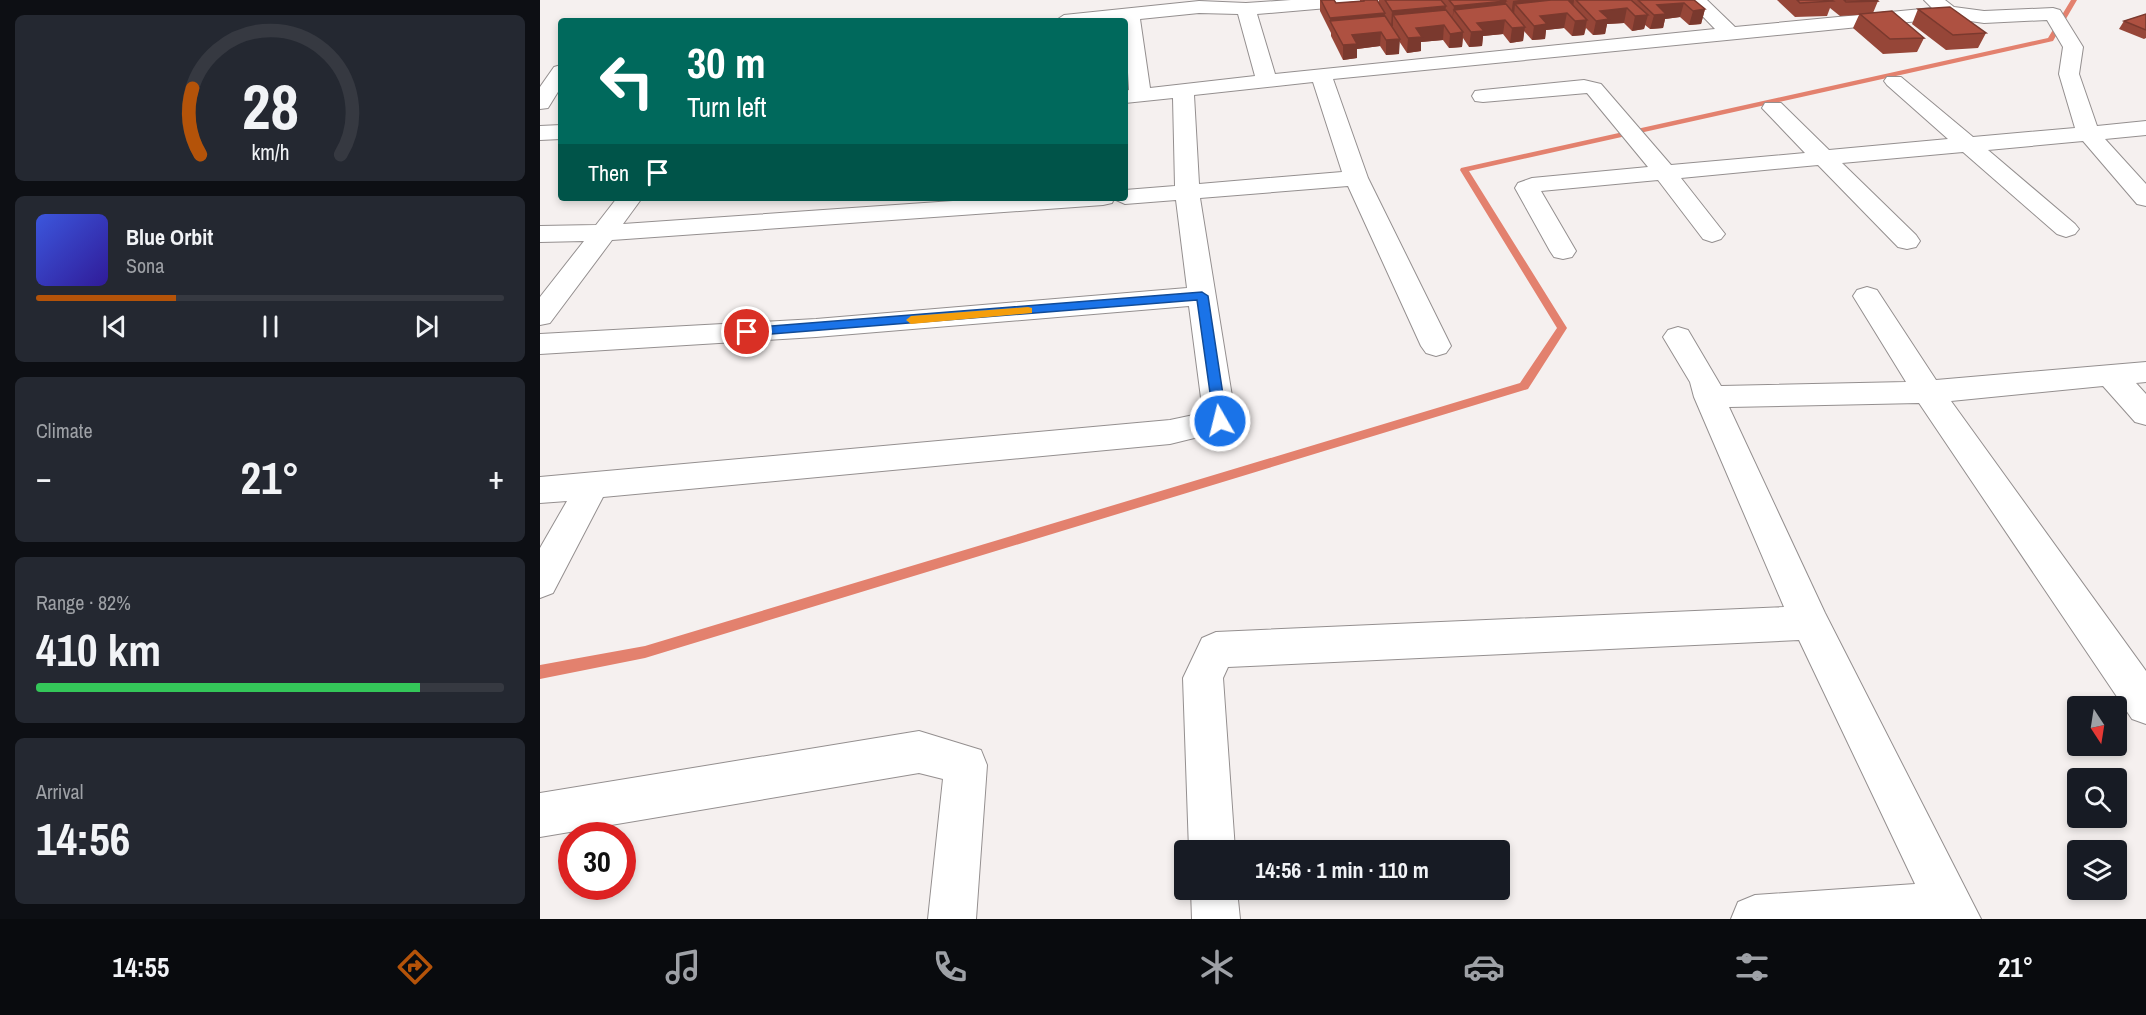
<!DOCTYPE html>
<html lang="en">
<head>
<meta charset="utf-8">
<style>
	:root { --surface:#171b24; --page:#242831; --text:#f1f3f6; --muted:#9ea1a6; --line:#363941; --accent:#b45309 }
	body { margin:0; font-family:"Archivo Narrow",sans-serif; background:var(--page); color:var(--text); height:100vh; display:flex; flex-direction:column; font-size:22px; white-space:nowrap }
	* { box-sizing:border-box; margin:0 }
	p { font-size:20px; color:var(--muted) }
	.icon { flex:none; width:33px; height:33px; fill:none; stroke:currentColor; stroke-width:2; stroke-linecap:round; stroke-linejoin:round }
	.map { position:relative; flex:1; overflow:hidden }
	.sheet { display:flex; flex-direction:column; gap:15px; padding:15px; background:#0d0f14; width:540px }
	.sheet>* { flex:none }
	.banner { position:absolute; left:18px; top:18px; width:570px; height:183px; border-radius:6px; box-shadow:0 3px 9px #0003; background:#00695c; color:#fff; overflow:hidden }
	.needle { width:39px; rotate:168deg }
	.buttons { position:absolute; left:1527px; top:696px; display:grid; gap:12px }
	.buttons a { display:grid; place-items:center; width:60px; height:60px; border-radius:6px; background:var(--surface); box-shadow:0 3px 9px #0003; font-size:30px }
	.speed { position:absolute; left:18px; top:822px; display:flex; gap:12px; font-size:30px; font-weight:700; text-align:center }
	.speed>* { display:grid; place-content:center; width:78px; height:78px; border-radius:50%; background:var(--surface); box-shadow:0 3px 9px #0003; line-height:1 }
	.speed .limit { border:9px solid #d22; background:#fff; color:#111 }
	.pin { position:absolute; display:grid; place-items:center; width:51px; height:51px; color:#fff; margin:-26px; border:3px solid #fff; border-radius:50%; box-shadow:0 2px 6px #0007 }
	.me { position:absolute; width:66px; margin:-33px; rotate:352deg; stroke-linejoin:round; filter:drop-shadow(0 0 4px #0008) }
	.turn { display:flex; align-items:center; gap:21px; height:126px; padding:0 30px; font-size:27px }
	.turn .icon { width:78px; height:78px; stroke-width:2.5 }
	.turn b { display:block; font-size:42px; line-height:51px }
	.then { display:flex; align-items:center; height:57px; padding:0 30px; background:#0003; gap:12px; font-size:22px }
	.big { font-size:45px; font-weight:700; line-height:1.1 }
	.sheet .tile { flex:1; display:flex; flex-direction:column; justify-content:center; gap:9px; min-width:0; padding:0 21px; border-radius:9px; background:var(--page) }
	.sheet .dial { align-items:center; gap:0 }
	.dial svg { height:156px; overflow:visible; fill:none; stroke:var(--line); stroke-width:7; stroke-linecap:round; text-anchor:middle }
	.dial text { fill:var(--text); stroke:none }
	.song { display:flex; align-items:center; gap:18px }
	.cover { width:72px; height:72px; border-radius:9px; background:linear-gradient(135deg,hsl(230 70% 55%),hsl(250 70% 35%)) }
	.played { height:6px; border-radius:3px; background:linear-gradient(90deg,var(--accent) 30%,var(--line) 30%) }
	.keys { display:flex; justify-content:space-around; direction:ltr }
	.heat { display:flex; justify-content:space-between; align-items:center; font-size:33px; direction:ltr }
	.charge { height:9px; border-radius:4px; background:linear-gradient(90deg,#34c759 82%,var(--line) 0) }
	.trip { position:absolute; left:634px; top:840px; width:336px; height:60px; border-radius:6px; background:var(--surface); box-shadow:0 3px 9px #0003; font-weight:700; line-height:60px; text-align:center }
	.menu { display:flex; height:96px; justify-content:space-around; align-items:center; background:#090b0e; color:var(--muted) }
	.menu .icon { width:42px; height:42px }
	.menu .selected { color:var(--accent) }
	.menu b { font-size:27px; color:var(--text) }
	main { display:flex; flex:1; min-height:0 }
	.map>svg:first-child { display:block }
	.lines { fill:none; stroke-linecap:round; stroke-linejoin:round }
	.stream { fill:#e3816e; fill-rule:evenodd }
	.minor-casing { stroke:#948f8f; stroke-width:2 }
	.minor { fill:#fff; fill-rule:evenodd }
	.wall { fill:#964638 }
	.shaded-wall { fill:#7a392e }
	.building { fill:#ae5141; stroke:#7a392e; stroke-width:1.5 }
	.route { fill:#1a73e8; stroke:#114b97; stroke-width:1.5 }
	.slow { fill:#f59e0b }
</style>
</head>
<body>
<main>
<section class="sheet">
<div class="tile dial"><svg viewBox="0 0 100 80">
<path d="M14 69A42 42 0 1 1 86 69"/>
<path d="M14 69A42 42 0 0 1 10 35" stroke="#b45309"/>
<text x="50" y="56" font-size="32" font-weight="700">28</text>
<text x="50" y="72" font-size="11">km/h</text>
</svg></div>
<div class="tile">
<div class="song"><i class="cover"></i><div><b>Blue Orbit</b><p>Sona</p></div></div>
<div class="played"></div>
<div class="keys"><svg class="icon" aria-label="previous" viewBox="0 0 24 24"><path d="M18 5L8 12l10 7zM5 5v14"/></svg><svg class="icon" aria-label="pause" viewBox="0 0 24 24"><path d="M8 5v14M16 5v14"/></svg><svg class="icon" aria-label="next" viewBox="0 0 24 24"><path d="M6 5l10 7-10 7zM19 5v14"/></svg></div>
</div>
<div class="tile"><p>Climate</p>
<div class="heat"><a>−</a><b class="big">21°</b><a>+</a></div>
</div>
<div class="tile"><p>Range · 82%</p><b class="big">410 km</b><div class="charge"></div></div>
<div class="tile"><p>Arrival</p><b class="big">14:56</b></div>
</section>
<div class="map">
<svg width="1606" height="919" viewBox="0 0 1606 919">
	<rect width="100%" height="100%" fill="#f5f0ef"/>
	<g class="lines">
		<path class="stream" d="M1531,0h6l-24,41 -584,130 98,157 -39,61 -883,269 -105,21v-14l105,-19 875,-263 37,-55 -97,-158 1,-2 587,-130z"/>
		<defs>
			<path id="minor" d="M751,0h80l-9,5 -105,9 18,60 440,-45 -28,-29h20l28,27 197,-19 -8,-8h21l9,7 30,4 69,-3 7,2 23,37 -4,27 18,52 49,-5v14l-41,4 41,45v22l-9,-2 -54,-63 -95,9 87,74 4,5 -4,5 -9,3 -9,-3 -94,-82 -121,11 74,72 4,6 -4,6 -9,2 -9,-2 -80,-82 -137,13 44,56 -4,5 -9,3 -9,-3 -45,-59 -117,11 35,60 -4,6 -9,2 -9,-2 -4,-6 -35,-63 3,-5 14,-5 116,-11 -61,-74 -104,9 -8,-1 -3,-5 3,-5 8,-1 101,-10 17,4 70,81 134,-12 -43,-45 3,-5h16l48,47 119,-11 -61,-54 -3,-4 3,-4h14l72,60 102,-9 -16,-54 4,-27 -16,-27 -63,3 -35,-5 -616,61 35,99 83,168 -5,7 -10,3 -10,-3 -5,-7 -73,-160 -148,12 36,223 -5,8 -61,15 -567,53 -50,96 -13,5v-50l27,-47 -27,2v-26l630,-57 33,-7 -14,-107 -373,31 -276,17v-20l276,-15 371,-31 -11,-88 -51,4 -11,-5 -2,4 -9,2 -491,35 -62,83 -10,2v-28l44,-56 -44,1v-16l56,-1 21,-27h25l-19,26 373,-26h129v-8l50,-4 -2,-88 -48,5v-12l4,-1 -4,-69h-70l9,-6 135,-14 47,2zM659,13l39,1 17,62 -105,12 -10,-69zM773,82l29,90 -143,12 -5,-89z
				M21,65v22l-13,21 -8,1v-22l14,-20z
				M21,125v14l-21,1v-14z
				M1327,287l10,3 59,90 210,-18v20l-10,1 10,11v31l-11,-3 -32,-36 -152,15 195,270v53l-14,-5 -213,-316 -190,4 96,206 156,306h-250l7,-17 17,-7 160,-11 -116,-244 -571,27 -5,11 12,172h-46l-6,-172 19,-40 14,-6 568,-25 -90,-210 -4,-15 -27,-45 5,-7 10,-3 10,3 33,56 185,-4 -53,-86 4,-6z
				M379,731l62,19 6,15 -11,154h-48l15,-140 -24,-6 -379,64v-44z
				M651,890h46l3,29h-48z"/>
		</defs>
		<use href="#minor" class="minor-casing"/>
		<use href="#minor" class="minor"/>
	</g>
	<path class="wall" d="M780,0h14l2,3 24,-2v-1h17l2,4v-4h315l11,9 -4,15 -12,1 -9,-8 -15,2 -2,9 -13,1 -5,-4 -1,4 -12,2 -8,-8 -17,1 -2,10 -12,1 -7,-7 -2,7 -12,1 -8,-8 -18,2 -1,9 -13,1 -8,-9 -1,10 -13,2 -7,-9 -20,2 -1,10 -13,1 -6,-9 -1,9 -13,1 -6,-8 -22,2v9l-14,2 -8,-12v13l-13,1 -6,-9 -23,3v9l-14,2 -12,-24v-3l-11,-22z
		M1237,0h100l1,1 -5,12 51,25 -7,14 -34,2 -30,-26 6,-13 -19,1 -10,-8 -3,8 -32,1z
		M1378,9l68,24 -8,15 -32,2 -34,-26z
		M1606,14v24l-2,1 -25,-10 5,-8z"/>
	<path class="shaded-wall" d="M979,0h44l-48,4 -1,11h-3l2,-14z
		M1028,0h6l-1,8z
		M966,1l-2,15 -50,-6 -2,11 2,-15z
		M1144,3l-4,14 -15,2 -2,9 -13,1 7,-24z
		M906,6l-2,15 -51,-6v11h-2l1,-15z
		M1087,8l-3,15 -17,1 -2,10 -12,1 3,-14 4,-10z
		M1165,9l-4,15 -12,1 4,-14z
		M845,13l-1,15 -54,-7v12v-15z
		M1027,13l-3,15 -18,2 -1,9 -13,1 2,-14 6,-10z
		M1108,15l-4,14 -12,2 3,-15z
		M965,20l-2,14 -20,2 -1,10 -13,1 2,-15 6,-9z
		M1047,20l-3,15 -12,1 3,-15z
		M904,25l-1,15 -22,2v9l-14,2 1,-15 8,-10z
		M985,27l-2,14 -13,2 2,-15z
		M841,32l-1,14 -23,3v9l-14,2v-15l9,-10z
		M923,32l-1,15 -13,1 1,-14z
		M860,39l-1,15 -13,1v-15z"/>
	<path class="building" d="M781,0h13l2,3 28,-2v-1h13l8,13 -55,5z
		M845,0h56l5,6 -54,5z
		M909,0h56l1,1 -52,5z
		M1011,0h17l19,20 -12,1 -8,-8 -27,3 7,8 -13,2 -19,-22z
		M1036,0h55l17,15 -13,1 -8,-8 -27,3 9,8 -13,2z
		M1098,0h56l11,9 -12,2 -9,-8 -27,2 9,9 -12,1z
		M1257,0h34l2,1 -33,2z
		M1304,0h33l1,1 -32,1z
		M966,4l19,23 -13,1 -7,-8 -28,3 7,8 -13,1 -17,-22z
		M1410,7l36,26 -33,2 -35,-26z
		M906,10l17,22 -13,2 -6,-9 -28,3 6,9 -14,1 -15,-23z
		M1352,11l32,27 -34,1 -30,-25z
		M1606,14v16l-22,-9z
		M845,16l15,23 -14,1 -5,-8 -29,3 5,9 -14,1 -13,-24z"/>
	<path class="route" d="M662,292l6,4 19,125 -7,5 -6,-5 -17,-121 -450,36 -6,-4 6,-4z"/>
	<path class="slow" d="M488,307l4,1v5l-121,11 -5,-4 5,-4z"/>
</svg>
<div class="buttons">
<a><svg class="needle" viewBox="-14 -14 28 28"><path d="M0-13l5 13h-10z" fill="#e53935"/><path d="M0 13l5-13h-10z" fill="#9ea1a6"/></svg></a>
<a><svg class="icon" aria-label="search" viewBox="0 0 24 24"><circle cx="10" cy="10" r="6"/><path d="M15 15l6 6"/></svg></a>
<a><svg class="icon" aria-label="layers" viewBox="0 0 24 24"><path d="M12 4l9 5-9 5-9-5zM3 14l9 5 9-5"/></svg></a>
</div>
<div class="speed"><div class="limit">30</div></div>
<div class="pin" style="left:207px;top:332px;background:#d93025"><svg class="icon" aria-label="arrive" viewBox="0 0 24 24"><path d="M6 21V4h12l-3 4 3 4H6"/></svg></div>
<svg class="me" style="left:680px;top:421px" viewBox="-20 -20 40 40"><circle r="17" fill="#1a73e8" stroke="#fff" stroke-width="3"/><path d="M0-11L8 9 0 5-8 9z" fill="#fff"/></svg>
<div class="trip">14:56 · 1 min · 110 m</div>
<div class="banner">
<div class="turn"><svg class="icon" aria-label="left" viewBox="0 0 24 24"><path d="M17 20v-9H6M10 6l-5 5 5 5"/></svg><div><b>30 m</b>Turn left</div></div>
<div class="then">Then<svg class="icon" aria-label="arrive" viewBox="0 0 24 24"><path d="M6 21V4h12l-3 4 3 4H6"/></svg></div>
</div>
</div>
</main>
<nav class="menu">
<b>14:55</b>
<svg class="icon selected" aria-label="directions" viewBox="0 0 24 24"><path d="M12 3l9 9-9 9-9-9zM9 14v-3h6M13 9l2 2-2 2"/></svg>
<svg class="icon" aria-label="music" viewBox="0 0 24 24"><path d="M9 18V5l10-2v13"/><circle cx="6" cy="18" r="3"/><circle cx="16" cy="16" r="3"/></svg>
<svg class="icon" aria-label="phone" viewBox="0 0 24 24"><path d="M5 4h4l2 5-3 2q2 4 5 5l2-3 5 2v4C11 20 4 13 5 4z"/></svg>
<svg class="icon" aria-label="climate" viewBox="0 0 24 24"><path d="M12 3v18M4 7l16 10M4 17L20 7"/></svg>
<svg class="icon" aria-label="car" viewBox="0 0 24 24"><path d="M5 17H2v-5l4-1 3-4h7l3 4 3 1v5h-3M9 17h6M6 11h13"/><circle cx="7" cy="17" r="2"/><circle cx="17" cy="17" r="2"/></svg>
<svg class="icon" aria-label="filters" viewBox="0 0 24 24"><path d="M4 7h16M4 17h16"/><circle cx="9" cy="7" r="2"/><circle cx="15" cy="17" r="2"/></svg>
<b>21°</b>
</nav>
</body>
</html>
